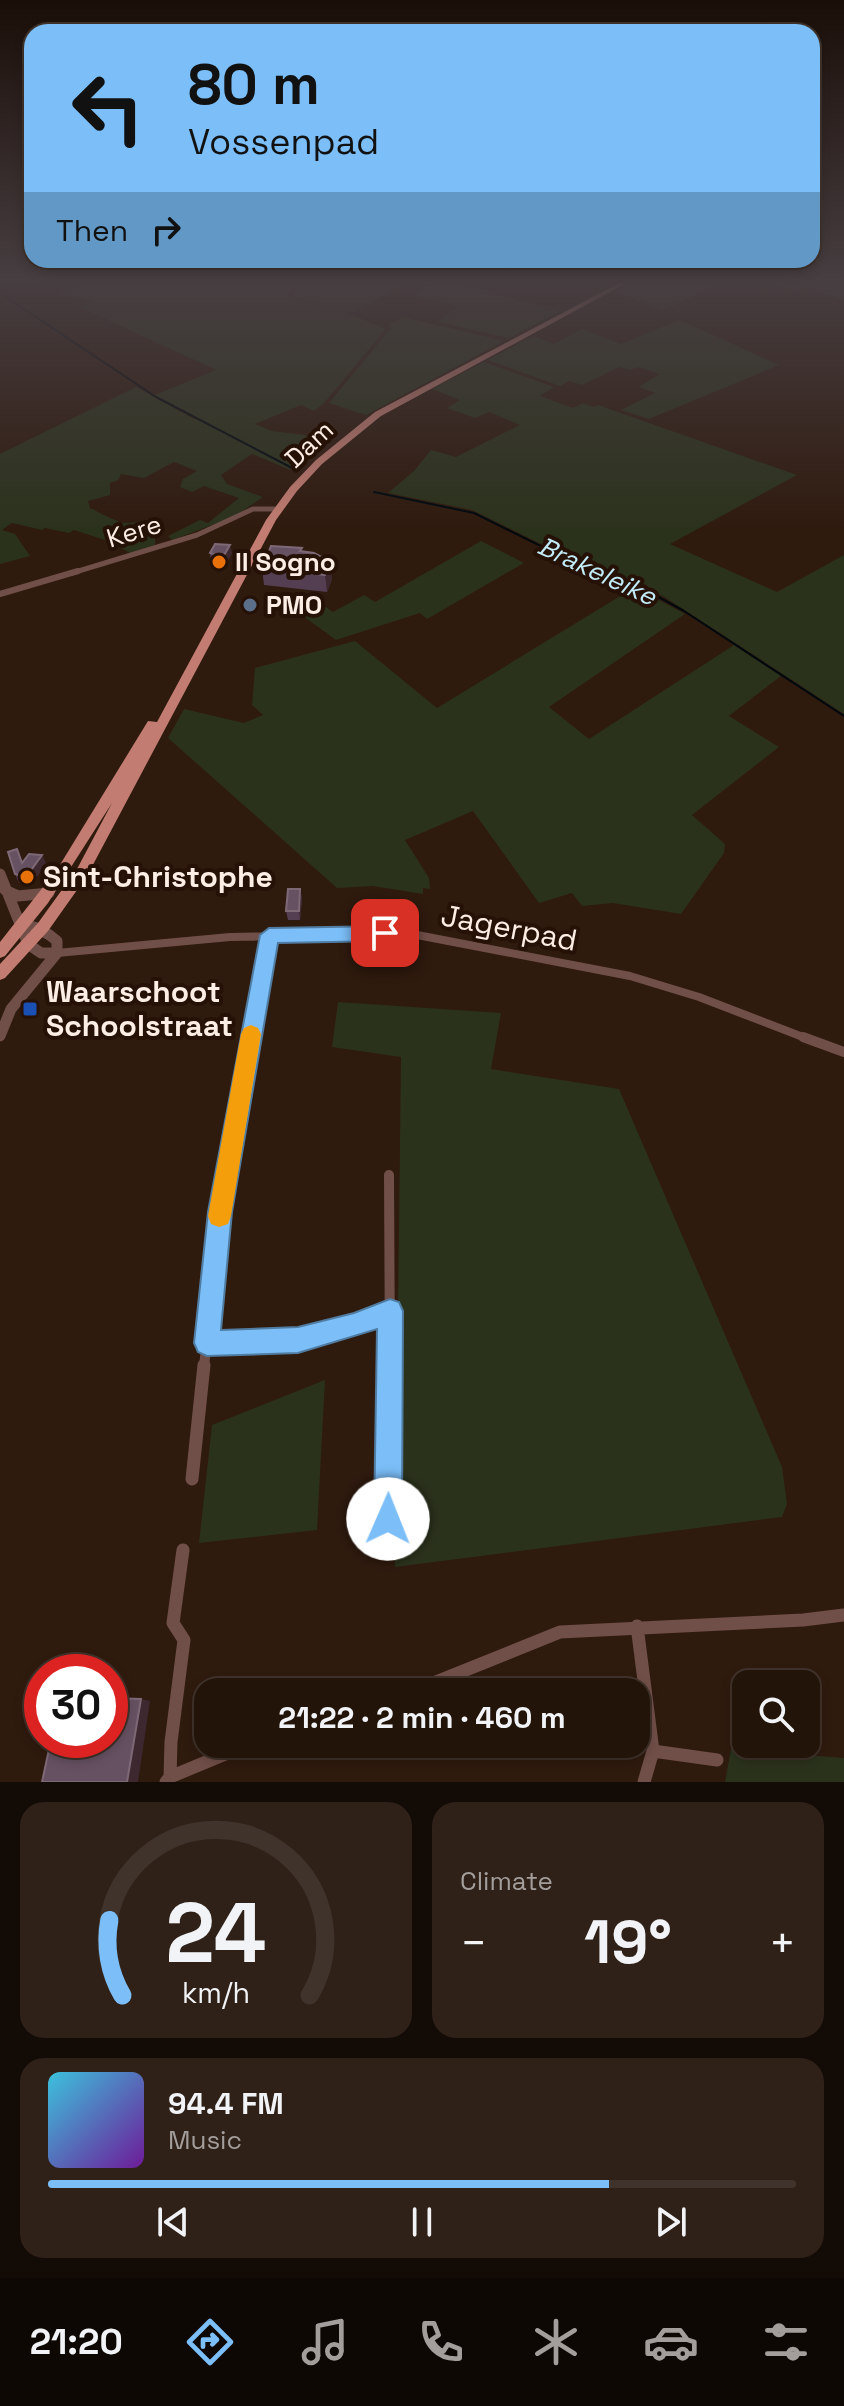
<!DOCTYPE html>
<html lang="en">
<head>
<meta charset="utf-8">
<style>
	:root { --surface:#23140a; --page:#2f2118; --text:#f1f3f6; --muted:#a39e9c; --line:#40332b; --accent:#7bbef8 }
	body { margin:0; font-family:"Space Grotesk",sans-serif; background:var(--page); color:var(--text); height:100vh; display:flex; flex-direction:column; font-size:30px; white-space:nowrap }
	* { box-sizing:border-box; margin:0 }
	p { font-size:26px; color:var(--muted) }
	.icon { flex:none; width:44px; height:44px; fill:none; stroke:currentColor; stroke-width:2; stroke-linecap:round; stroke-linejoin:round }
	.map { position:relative; height:1782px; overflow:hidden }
	.sheet { display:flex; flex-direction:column; gap:20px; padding:20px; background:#130b06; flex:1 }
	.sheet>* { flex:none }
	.guide { position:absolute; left:24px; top:24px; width:796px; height:244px; border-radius:24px; box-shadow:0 4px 12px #0003,0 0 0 2px var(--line); background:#7bbef8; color:#111; overflow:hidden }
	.controls { position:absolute; left:732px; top:1670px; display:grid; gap:16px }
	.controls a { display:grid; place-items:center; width:88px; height:88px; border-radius:16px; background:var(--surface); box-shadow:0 4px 12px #0003,0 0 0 2px var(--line); font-size:40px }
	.speed { position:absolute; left:24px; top:1654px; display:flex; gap:16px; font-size:40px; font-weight:700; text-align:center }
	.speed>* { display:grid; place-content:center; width:104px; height:104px; border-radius:50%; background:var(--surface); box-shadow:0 4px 12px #0003,0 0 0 2px var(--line); line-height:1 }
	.speed .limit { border:12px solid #d22; background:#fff; color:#111 }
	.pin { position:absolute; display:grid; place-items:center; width:68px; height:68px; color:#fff; margin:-34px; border-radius:16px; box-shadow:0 4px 12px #0006 }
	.me { position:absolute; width:88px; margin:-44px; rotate:1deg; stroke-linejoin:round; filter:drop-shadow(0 0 6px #0008) }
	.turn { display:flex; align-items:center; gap:28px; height:168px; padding:0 32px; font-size:36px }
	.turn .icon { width:104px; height:104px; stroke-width:2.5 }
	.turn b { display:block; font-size:56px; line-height:68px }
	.then { display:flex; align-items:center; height:76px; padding:0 32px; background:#0003; gap:16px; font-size:30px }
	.big { font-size:60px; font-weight:700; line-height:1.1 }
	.sheet .widget { flex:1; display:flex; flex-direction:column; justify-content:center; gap:12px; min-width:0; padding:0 28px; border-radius:24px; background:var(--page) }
	.sheet .dial { align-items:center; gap:0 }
	.dial svg { height:208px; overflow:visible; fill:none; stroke:var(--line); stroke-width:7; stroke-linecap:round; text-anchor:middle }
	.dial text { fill:var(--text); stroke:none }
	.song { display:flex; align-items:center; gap:24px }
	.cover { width:96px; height:96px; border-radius:12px; background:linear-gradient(135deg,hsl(190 70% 55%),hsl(280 70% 35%)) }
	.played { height:8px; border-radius:4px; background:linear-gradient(90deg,var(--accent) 75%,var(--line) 75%) }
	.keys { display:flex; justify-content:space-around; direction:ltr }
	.heat { display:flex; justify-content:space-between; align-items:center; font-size:44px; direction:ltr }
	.sheet .tiles { flex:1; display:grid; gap:20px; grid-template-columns:1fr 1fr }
	.widget:last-child { grid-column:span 2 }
	.trip { position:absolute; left:194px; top:1678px; width:456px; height:80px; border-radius:24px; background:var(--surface); box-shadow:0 4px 12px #0003,0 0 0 2px var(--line); font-weight:700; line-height:80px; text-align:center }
	.tabs { display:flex; height:128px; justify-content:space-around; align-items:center; background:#0e0804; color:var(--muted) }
	.tabs .icon { width:56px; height:56px }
	.tabs .on { color:var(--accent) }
	.tabs b { font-size:36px; color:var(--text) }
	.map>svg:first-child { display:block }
	.green { fill:#2b321c }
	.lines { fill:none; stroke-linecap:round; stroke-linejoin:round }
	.stream { stroke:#00090e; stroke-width:2 }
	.minor-far4 { stroke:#714f49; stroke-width:5 }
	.minor-far3 { stroke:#714f49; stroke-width:6 }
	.minor-far2 { stroke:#714f49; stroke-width:8 }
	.minor-far1 { stroke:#714f49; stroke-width:10 }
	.minor { stroke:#714f49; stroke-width:13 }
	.tertiary { stroke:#714f49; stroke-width:11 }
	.primary { fill:#c27c71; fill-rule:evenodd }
	.wall { fill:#543e52 }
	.shaded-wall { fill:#3d2830 }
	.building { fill:#665162; stroke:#7d6976; stroke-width:2 }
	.route { fill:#7bbef8; stroke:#507ca1; stroke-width:2 }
	.slow { fill:#f59e0b }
	.food-dot { fill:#e8710a; stroke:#251106; stroke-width:3 }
	.service-dot { fill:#5c6f8a; stroke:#251106; stroke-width:3 }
	.transit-dot { fill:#1a4fb4; stroke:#251106; stroke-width:3 }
	.labels { text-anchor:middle; stroke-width:8; stroke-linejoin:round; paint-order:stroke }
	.far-street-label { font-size:26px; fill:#fcede5; stroke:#251106 }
	.far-poi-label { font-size:26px; font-weight:bold; fill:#fcede5; stroke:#251106; text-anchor:start }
	.far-water-label { font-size:26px; font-style:italic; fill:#c3ecf9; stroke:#251106 }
	.poi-label { font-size:30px; font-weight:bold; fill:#fcede5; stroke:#251106; text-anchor:start }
	.street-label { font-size:30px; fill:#fcede5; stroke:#251106 }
</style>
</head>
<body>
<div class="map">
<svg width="844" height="1782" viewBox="0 0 844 1782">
	<rect width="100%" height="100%" fill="#2f1a0e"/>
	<path class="green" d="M99,280h197l-8,16 49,16 -44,-16 6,-16h114l-61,33 -8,-1 42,17 -62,74 -10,8 -13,-6 -46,19 17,7 33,4 9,10 -10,21 -8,-2 -6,6 -38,-16 -31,21 6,9 36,13 -29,20 -62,23 -4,-4 32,-16 8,3 31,-25 -35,-12 -12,6 -12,-5 3,-8 14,-8 -23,-9 -30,16 -23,-4 -3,6 -8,3v12l-22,6 2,7c9,4 27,15 37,15 16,0 23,-11 34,6l-6,7v9l-25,8 -22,-12 -34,-11 -5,3 -24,-5 -3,2 -30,-7 -10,7 13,4 15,22 -30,8v-110l136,-67 58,32 2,-2 -41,-22 61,-25 -136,-63 12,-6 -34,-7z
		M440,280l120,31 -51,27 -71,-16 19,-16 -44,-10z
		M638,280h86l-61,31 -48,-20z
		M785,280h59v20l-38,-12 -9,4 -24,-8z
		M403,317l101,24 -138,74 -37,-12 62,-75 -2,-4z
		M680,320l99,45 -130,54 -28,-9 34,-17 -16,-6 21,-13 -22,-7 -8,3 -11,-3 -37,18 -13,-4 -9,5 -73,-26 46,-24 21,8 28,-15 39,15z
		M484,362l70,25 -14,9 33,12 10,-5 11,4 4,-2 199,70 -127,69 107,48 67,-37v159l-181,-118 -100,-41 -91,-45 -84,-17 27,-23 16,-20 25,7 64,-32 -31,-13 -14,6 -28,-10 13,-8 -28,-11z
		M481,541l43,22 -97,56 -7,-6 -84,27 -33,-24 20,-11 10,7 31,-17 11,7z
		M635,587l50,27 -136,93 40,32 145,-94 47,31 -52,40 50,31 -87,68 33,29 -1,9 -43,61 -68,-11 -31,3 -10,-13 -33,10 -66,-92 -68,29 24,38 1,11 -7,-1v6l-50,-8 -36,2 -169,-150 16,-29 60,14 19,-8 -11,-10 3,-37 100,-27 82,67z
		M338,1002l163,11 -10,56 128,20 163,378 5,37 -5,13 -387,50 6,-510 -69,-10z
		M325,1380l-8,150 -118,13 13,-118z
		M731,1749l113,9v24h-119z"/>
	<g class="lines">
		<path class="stream" d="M0,293l156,104 138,72
			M374,492l100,21 97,48 73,28 40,22 160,105"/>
		<path class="minor-far4" d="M72,573l125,-38 56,-26h25"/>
		<path class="minor-far3" d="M0,594l78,-23"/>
		<path class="minor-far2" d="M57,953l173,-16 182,-3 218,42 69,21 109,42
			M251,1039l18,-104"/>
		<path class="minor-far1" d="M803,1037l41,15
			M389,1175l1,192
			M207,1343l91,-3 56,-14 36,-15
			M204,1367l16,-155 31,-175"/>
		<path class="minor" d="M192,1479l12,-114
			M388,1548l2,-183
			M637,1626l16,125 -9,31
			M411,1692l149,-60 243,-12 41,-5
			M653,1751l64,9
			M170,1777l1,-35 13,-102 -11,-17 10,-73
			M166,1782l4,-5 65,-27 34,2 18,-8"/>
		<path class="tertiary" d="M0,874l28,70 13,9h16
			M5,890l13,6 31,-3
			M0,1036l11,-27 46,-56v-12c-10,-9 -19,-14 -32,-16"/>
		<path class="primary" d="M625,280h7l-251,136 -59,48 -25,27 -21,29 -189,356 -39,55 -43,47 -5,2v-16l38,-41 39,-54 35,-66 -64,100 -43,53 -5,2v-16l58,-74 90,-147 9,1 109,-202 24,-33 26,-27 59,-48z"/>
	</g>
	<path class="wall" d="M302,552l30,27 -5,13 -63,-7 -2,-17z
		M210,553h22l-7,12 -14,-3z
		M42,855l4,9 -16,22 -11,-3 -4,-9 8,-11z
		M300,889l2,9 -2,22h-12l-2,-9z"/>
	<path class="shaded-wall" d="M230,545l2,8 -7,12 -2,-8z
		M331,562l1,17 -5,13 -2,-17z
		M42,855l4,9 -16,22 -4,-9z
		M300,889l2,9 -2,22 -1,-9z
		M141,1699l9,2 -12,81h-11z"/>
	<path class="building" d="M215,544l15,1 -7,12 -13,-4z
		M271,546l31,2 -2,3 14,2 17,9 -6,13 -63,-7z
		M17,849l5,14 7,-9 13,1 -16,22 -11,-3 -7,-22z
		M288,889h12l-1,22h-13z
		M110,1698l31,1 -14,83h-85l9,-42h59z"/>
	<linearGradient id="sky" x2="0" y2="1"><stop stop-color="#1a0e08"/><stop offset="0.53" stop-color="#473e41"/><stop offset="1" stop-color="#473e41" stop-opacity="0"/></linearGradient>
	<rect width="844" height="529" fill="url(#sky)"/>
	<path class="route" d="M385,926l9,7 -9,8 -107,2 -46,269 -11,118 77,-3 56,-14 36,-14 9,3 4,9 -1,208 -4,10 -10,4 -10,-4 -4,-10 3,-190 -79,24 -91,3 -9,-4 -4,-9 14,-131 52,-277 9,-7z"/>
	<path class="slow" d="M251,1025l7,3 3,6 -30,182 -3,8 -9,3 -8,-3 -3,-8 33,-182 3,-6z"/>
	<g class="food-dot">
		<circle cx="219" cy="562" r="8"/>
		<circle cx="27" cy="877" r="8"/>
	</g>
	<circle class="service-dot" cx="250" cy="605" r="8"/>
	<rect class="transit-dot" x="22" y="1001" width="16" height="16" rx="4"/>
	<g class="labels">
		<g class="far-street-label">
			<text transform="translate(309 444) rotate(-43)" y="9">Dam</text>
			<text transform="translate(134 531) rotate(-17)" y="9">Kere</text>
		</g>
		<g class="far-poi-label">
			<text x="235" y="571">Il Sogno</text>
			<text x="266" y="614">PMO</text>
		</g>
		<g class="far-water-label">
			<text transform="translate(597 571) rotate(25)" y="9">Brakeleike</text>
		</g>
		<g class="poi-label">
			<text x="43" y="887">Sint-Christophe</text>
			<text x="46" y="1002">Waarschoot<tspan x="46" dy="34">Schoolstraat</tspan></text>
		</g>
		<g class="street-label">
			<text transform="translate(509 928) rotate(11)" y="10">Jagerpad</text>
		</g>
	</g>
</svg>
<div class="controls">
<a><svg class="icon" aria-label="search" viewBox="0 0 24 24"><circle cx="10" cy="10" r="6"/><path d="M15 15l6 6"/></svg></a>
</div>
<div class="speed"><div class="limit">30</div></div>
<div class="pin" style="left:385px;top:933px;background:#d93025"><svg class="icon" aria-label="arrive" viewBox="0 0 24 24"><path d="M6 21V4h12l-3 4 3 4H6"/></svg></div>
<svg class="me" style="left:388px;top:1519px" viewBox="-20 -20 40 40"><circle r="19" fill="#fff"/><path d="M0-13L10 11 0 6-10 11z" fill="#7bbef8"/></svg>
<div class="trip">21:22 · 2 min · 460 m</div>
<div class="guide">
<div class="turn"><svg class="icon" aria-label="left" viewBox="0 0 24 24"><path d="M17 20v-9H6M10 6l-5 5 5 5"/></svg><div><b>80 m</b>Vossenpad</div></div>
<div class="then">Then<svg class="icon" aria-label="right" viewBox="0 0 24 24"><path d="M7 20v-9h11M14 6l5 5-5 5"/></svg></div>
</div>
</div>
<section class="sheet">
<div class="tiles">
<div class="widget dial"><svg viewBox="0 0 100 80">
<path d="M14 69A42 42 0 1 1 86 69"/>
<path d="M14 69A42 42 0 0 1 9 40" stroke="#7bbef8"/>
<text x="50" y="56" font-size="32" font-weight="700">24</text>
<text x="50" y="72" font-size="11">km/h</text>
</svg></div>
<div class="widget"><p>Climate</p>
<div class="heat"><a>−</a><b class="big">19°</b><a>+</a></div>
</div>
<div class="widget">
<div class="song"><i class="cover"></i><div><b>94.4 FM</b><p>Music</p></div></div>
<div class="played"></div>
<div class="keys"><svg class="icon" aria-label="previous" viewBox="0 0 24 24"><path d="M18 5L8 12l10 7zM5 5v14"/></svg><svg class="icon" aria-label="pause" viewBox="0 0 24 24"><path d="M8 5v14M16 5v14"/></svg><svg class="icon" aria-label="next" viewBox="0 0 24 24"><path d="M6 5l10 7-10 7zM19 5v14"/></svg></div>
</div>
</div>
</section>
<nav class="tabs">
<b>21:20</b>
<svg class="icon on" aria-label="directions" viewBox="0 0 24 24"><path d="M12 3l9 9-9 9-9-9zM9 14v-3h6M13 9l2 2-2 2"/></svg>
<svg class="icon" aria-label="music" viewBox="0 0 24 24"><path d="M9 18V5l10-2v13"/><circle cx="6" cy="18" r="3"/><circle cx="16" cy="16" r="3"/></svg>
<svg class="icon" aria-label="phone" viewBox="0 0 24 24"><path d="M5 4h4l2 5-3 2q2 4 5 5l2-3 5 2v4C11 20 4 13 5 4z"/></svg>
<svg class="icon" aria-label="climate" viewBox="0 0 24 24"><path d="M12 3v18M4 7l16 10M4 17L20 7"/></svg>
<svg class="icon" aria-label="car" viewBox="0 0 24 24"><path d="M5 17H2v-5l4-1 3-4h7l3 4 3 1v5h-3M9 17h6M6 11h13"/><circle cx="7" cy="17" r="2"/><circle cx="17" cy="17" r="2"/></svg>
<svg class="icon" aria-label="filters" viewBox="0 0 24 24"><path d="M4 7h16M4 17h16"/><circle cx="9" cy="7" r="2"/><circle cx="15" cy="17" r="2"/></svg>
</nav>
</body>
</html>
